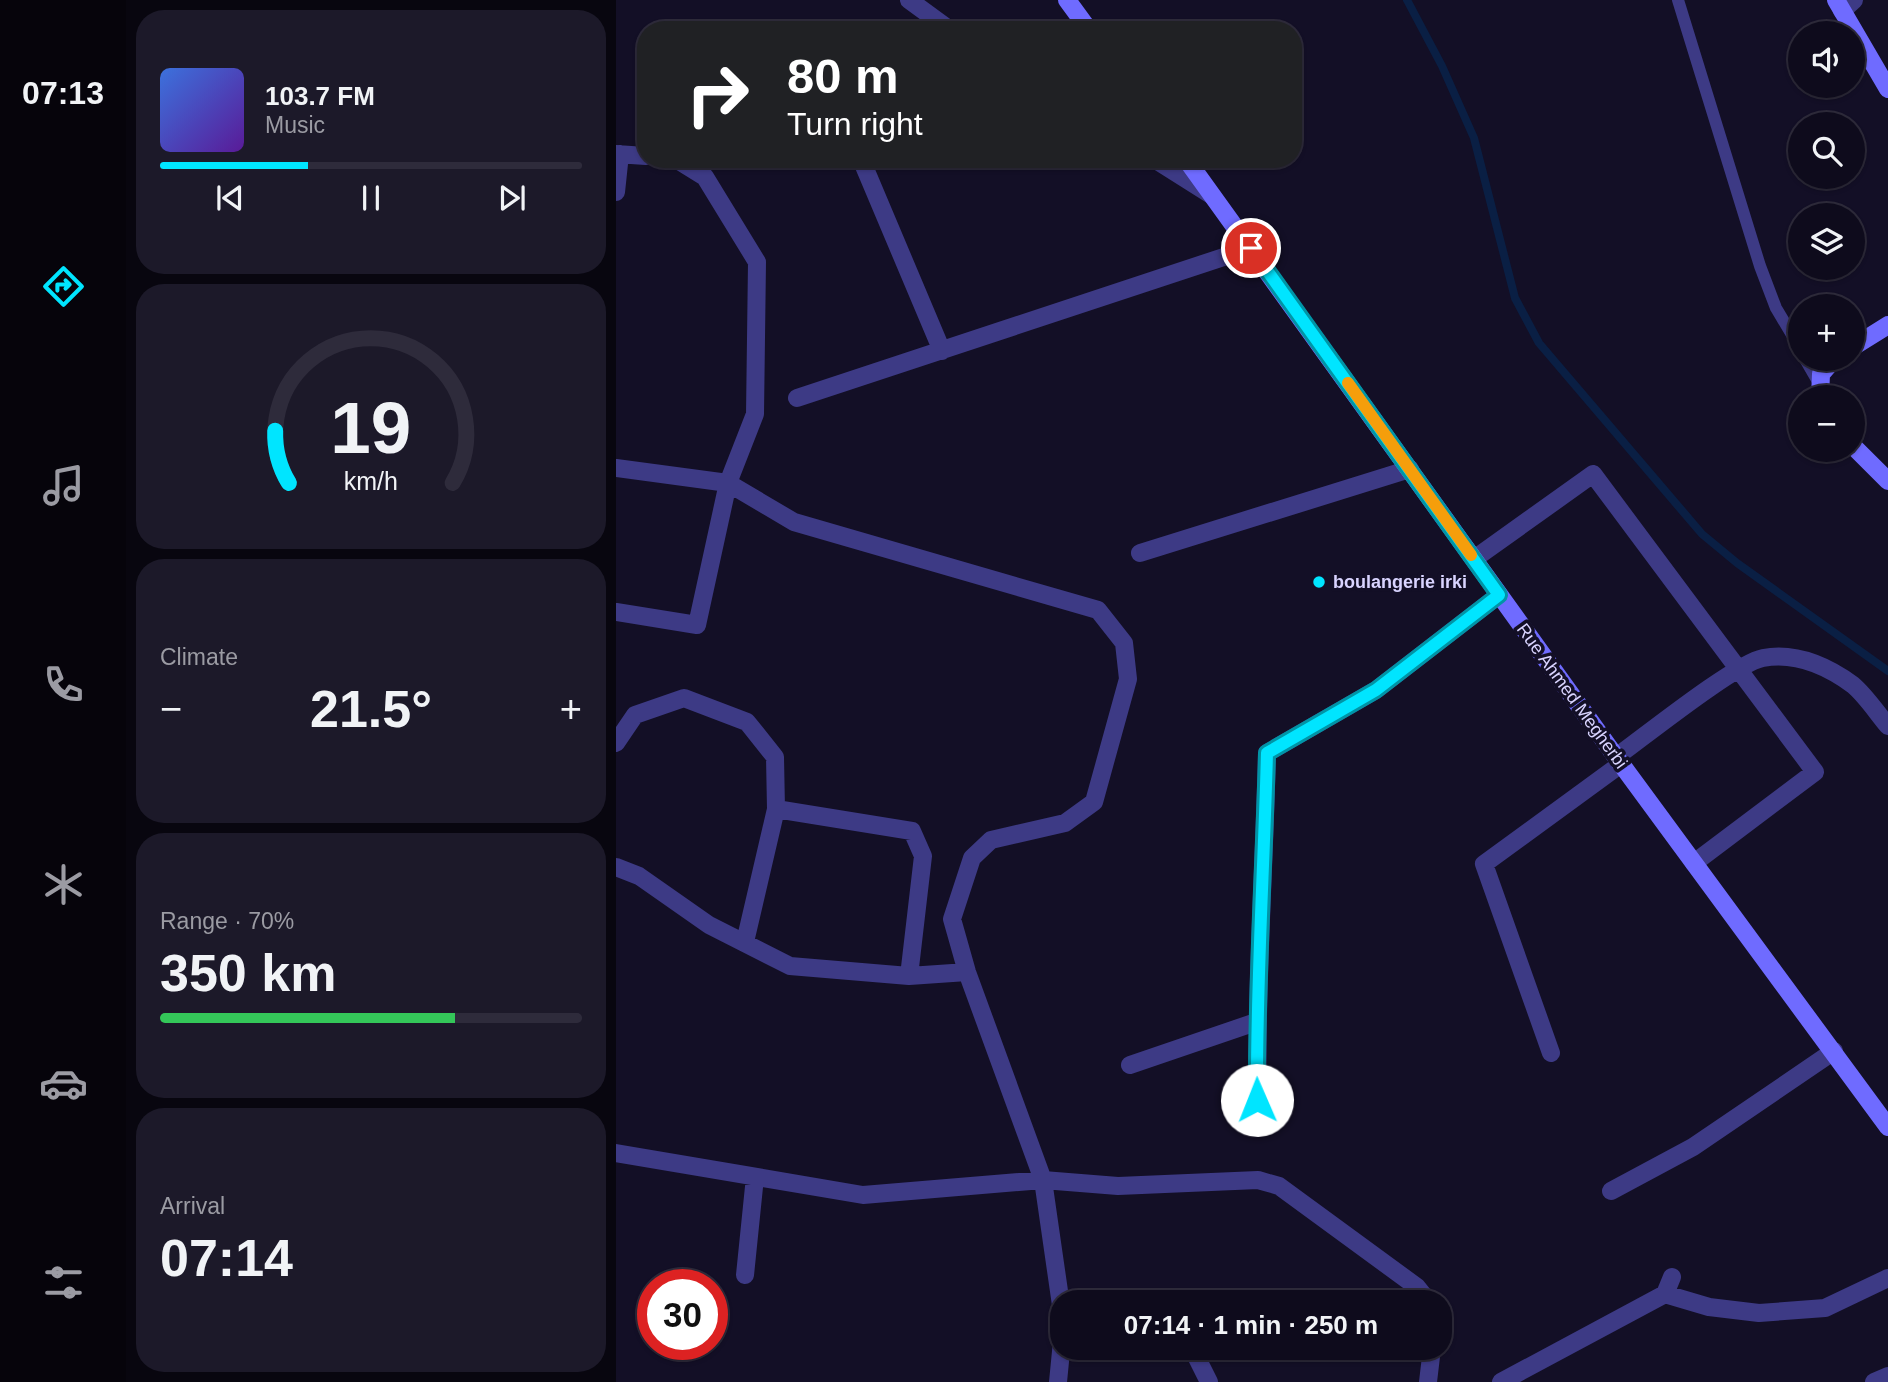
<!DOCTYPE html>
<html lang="en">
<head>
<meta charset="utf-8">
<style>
	:root { --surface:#0e0b1c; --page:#1c1929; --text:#f1f3f6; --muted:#9b9ba3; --line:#2e2b3b; --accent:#00e5ff }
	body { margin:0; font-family:Helvetica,sans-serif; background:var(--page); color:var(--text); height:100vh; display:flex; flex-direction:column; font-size:26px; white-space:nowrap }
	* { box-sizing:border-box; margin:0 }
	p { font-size:23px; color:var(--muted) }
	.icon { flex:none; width:38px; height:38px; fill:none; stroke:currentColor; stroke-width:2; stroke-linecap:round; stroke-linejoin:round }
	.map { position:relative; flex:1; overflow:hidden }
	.sheet { display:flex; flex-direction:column; gap:10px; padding:10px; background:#08060f; width:490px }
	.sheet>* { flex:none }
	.banner { position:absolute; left:21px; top:21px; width:665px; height:147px; border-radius:28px; box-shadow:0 2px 5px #0004,0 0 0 2px var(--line); background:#202124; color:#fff; overflow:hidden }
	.tools { position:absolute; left:1172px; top:21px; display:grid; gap:14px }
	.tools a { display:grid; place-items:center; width:77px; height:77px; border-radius:50%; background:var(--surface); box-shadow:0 2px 5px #0004,0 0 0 2px var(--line); font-size:35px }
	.speed { position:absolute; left:21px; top:1269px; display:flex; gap:14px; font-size:35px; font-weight:700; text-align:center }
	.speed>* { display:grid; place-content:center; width:91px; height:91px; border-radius:50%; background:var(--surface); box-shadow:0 2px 5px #0004,0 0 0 2px var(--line); line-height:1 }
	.speed .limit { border:10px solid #d22; background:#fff; color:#111 }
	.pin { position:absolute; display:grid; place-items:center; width:60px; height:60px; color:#fff; margin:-30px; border:4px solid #fff; border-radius:50%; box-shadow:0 2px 7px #0007 }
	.me { position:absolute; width:77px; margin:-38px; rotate:359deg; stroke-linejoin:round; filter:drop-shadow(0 0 5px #0008) }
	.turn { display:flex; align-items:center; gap:24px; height:147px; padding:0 35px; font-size:32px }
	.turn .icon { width:91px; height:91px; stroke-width:2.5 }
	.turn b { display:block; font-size:49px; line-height:60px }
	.big { font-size:52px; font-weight:700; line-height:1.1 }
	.sheet .tile { flex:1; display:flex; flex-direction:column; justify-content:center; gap:10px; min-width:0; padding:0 24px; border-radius:28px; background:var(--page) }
	.sheet .dial { align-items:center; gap:0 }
	.dial svg { height:182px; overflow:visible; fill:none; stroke:var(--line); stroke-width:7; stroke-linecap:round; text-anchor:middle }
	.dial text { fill:var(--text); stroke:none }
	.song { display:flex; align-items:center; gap:21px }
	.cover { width:84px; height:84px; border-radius:10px; background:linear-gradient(135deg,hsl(220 70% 55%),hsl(270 70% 35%)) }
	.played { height:7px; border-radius:4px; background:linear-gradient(90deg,var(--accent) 35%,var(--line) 35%) }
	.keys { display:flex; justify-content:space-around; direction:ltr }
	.heat { display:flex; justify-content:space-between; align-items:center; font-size:38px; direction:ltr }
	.charge { height:10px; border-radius:5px; background:linear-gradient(90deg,#34c759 70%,var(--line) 0) }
	.trip { position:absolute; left:434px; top:1290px; width:402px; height:70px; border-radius:28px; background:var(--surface); box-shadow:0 2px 5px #0004,0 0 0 2px var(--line); font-weight:700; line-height:70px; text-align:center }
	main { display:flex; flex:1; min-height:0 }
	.tabs { display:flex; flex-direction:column; width:126px; justify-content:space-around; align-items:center; background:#06040b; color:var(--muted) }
	.tabs .icon { width:49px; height:49px }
	.tabs .selected { color:var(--accent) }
	.tabs b { font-size:32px; color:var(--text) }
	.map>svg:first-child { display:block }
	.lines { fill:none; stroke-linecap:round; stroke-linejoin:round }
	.stream { stroke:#0a1f44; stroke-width:8 }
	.lane { stroke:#3d3a85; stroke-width:12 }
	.street { stroke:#3d3a85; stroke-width:18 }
	.secondary { stroke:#6f6bff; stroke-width:18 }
	.route-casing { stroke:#0095a6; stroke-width:18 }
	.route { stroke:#00e5ff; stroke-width:12 }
	.slow { stroke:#f59e0b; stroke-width:12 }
	.poi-dot { fill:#00e5ff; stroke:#130f26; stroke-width:2.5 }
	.labels { text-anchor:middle; stroke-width:7; stroke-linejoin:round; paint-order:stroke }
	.poi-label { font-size:18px; font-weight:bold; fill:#d9d4ff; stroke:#130f26; text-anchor:start }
	.street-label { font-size:18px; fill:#d9d4ff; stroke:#130f26 }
</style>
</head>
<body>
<main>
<nav class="tabs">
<b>07:13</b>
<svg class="icon selected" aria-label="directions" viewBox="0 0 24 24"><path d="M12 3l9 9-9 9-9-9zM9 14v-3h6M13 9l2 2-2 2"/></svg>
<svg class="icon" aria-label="music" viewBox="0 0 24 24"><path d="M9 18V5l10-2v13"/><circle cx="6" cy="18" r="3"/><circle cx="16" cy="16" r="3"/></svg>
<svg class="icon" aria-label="phone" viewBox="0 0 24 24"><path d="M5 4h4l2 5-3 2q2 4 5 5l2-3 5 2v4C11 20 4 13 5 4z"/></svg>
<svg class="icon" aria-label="climate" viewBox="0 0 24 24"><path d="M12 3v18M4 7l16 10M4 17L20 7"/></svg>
<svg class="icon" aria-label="car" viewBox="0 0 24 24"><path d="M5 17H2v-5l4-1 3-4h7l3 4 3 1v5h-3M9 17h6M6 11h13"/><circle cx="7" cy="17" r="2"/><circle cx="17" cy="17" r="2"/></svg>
<svg class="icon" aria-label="filters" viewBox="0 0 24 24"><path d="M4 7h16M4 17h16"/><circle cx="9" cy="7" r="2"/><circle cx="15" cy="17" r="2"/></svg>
</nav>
<section class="sheet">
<div class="tile">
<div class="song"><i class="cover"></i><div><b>103.7 FM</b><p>Music</p></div></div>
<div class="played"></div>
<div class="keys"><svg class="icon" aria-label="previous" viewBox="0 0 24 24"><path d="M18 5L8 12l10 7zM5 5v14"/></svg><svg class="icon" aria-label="pause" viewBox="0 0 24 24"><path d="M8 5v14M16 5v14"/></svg><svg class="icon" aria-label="next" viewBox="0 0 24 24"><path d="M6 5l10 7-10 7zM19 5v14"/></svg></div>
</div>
<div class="tile dial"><svg viewBox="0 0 100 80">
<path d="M14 69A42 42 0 1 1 86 69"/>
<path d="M14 69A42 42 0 0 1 8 46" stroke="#00e5ff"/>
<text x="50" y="56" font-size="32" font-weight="700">19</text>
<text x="50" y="72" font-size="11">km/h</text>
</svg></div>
<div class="tile"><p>Climate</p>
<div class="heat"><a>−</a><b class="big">21.5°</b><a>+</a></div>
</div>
<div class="tile"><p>Range · 70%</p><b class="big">350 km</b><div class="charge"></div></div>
<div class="tile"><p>Arrival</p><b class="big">07:14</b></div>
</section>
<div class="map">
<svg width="1272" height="1382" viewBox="0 0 1272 1382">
	<rect width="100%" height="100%" fill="#130f26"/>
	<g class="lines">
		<path class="stream" d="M791,0l35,66 32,72 41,160 24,45 163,191 35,29 151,108"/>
		<path class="lane" d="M1062,0l82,266 16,42 25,42
			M1189,359l15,26"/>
		<path class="street" d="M293,0l41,30
			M1226,11l12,-11
			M0,154l30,2
			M245,159l81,192
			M538,159l57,36
			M0,192l4,-38
			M181,398l454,-150
			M0,468l112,15 66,39 304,88 26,33 4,36 -34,123 -29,21 -74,17 -19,18 -20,61 15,53 76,208 19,132
			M524,553l270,-84
			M858,559l119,-85 222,298 -121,91
			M0,612l81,13 31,-142 27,-69 2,-152 -52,-85 -29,-18
			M0,743l19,-28 49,-17 63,24 28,35 1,52 -31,133
			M1000,757c28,-20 120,-94 147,-99 33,-6 64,8 90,27 13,11 24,28 35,41
			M160,809l136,22 11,25 -14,120
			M0,867l23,9 70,49 81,41 119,10 58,-4
			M935,1053l-67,-189 137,-100
			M514,1065l126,-43
			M642,1126c-3,-124 6,-249 9,-373l109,-63 123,-95
			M0,1153l247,42 180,-15 75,6 140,-6 21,6 138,101 12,15
			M995,1191l82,-44 141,-96
			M129,1275l10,-98
			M1049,1294l7,-17
			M576,1348l17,34
			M442,1382l4,-41
			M812,1382l4,-34
			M885,1382l164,-88 44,13 50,6 66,-5 63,-30
			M1258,1382l14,-6"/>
		<path class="secondary" d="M451,0l22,30
			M1220,0l52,89
			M570,159l430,598 272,370
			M1237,347l35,-22
			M1204,397l1,-23 13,-15
			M1237,446l35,35"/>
	</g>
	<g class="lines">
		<defs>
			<path id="route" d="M635,248l248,347 -123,95 -109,63c-3,116 -11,232 -10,347"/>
		</defs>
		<use href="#route" class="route-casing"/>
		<use href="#route" class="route"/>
		<path class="slow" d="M732,383l123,172"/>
	</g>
	<circle class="poi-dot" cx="703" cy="582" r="7"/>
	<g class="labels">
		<g class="poi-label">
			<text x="717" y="588">boulangerie irki</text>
		</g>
		<g class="street-label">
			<text transform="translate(956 696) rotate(54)" y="6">Rue Ahmed Megherbi</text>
		</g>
	</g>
</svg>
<div class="tools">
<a><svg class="icon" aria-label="sound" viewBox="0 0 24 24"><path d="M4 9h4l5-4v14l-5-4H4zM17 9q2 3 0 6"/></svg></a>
<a><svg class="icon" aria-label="search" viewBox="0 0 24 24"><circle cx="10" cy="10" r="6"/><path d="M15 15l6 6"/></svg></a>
<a><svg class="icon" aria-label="layers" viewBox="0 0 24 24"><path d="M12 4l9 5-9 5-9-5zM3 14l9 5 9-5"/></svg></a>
<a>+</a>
<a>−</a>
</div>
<div class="speed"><div class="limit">30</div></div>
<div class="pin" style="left:635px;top:248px;background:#d93025"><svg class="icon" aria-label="arrive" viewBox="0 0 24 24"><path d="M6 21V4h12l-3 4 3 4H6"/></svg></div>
<svg class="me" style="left:641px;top:1100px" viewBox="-20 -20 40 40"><circle r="19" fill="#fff"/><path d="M0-13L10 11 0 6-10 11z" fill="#00e5ff"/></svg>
<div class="trip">07:14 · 1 min · 250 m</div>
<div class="banner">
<div class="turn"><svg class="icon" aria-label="right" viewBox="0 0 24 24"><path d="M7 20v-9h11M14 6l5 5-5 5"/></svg><div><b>80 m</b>Turn right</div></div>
</div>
</div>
</main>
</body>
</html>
